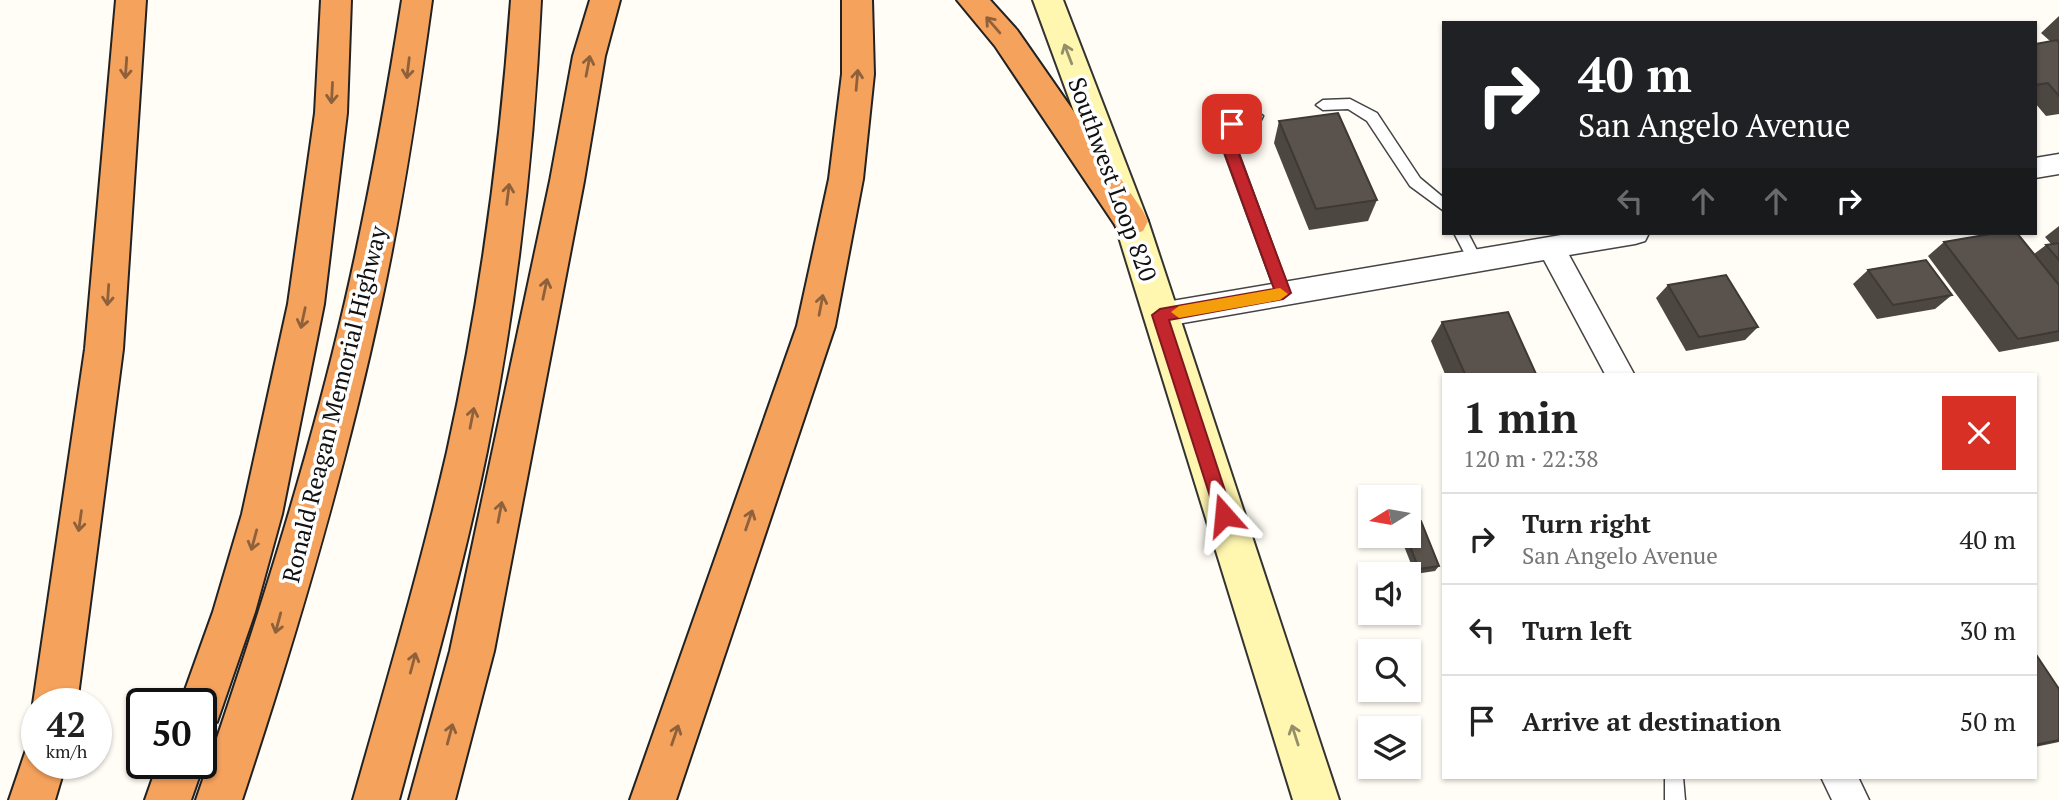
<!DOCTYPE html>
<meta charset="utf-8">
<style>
body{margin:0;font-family:"PT Serif",serif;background:#f6f6f6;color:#222;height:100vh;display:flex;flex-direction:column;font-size:26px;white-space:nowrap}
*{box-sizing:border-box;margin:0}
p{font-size:23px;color:#767676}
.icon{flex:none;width:38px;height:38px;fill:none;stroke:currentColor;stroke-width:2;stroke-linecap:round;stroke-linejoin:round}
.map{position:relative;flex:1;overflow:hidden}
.details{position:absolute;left:1442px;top:373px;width:595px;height:406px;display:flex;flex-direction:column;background:#fff;border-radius:0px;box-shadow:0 2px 5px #0004}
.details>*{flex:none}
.hud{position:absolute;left:1442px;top:21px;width:595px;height:214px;border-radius:0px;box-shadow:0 2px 5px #0004;background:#202124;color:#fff;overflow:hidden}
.needle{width:46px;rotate:259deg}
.fabs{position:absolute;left:1358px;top:485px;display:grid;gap:14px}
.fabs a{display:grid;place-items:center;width:63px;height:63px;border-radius:0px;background:#fff;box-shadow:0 2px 5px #0004;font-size:35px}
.speed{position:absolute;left:21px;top:688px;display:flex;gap:14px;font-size:35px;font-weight:700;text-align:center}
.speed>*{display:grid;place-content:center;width:91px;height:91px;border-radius:50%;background:#fff;box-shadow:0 2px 5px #0004;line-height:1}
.speed small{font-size:18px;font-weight:400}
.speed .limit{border:4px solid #111;border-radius:10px;background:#fff;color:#111}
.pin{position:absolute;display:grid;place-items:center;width:60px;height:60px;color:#fff;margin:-30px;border-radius:14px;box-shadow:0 4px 10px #0006}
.me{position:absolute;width:77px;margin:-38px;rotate:342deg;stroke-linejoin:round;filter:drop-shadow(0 0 5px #0008)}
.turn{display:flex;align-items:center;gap:24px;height:147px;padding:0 21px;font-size:32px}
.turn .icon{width:91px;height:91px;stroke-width:2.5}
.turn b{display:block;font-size:49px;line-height:60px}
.lanes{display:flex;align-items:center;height:66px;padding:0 21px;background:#0003;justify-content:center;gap:35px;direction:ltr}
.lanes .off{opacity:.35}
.round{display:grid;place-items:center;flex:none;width:74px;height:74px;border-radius:0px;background:#f6f6f6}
.summary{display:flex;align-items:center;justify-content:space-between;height:119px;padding:0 21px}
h1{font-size:42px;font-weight:600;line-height:52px}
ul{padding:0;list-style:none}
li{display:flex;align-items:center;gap:21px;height:91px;padding:0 21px;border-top:2px solid #e0e0e0}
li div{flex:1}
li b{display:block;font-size:26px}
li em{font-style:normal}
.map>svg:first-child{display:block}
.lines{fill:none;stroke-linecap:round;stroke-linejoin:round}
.lane-casing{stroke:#444;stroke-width:3}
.street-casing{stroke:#444;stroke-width:3}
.secondary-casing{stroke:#333;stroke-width:4}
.highway-casing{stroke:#222;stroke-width:4}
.lane{fill:#fff;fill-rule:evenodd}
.street{fill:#fff;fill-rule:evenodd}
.secondary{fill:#fff6b0;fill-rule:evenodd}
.highway{fill:#f5a25d;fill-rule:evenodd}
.wall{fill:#4d4742}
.building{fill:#5a524d;stroke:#3f3936;stroke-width:2}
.oneway{stroke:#8e613b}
.oneway2{stroke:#948f68}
.route{fill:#c4262e;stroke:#7f191e;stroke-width:2}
.slow{fill:#f59e0b}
.labels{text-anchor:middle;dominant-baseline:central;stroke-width:7;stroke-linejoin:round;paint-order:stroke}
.street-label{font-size:24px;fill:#111;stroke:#fff}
</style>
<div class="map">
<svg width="2059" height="800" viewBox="0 0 2059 800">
<rect width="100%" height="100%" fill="#fffdf5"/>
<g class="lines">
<g class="lane-casing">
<g id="lane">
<path d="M1350 99 1377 113 1420 178 1444 198V211L1410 186 1367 121 1348 109 1323 110 1316 105 1323 100Z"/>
<path d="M1256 111 1263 116 1261 120 1237 127 1233 138 1290 293 1283 299 1276 293 1219 138 1227 120Z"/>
<path d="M1454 233H1468L1482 260 1480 264H1470Z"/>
<path d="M1665 777H1683L1685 800H1665Z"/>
</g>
</g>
<g class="street-casing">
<g id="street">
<path d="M2059 154V174L2035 178V158Z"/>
<path d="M1573 233H1649L1645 241 1635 244 1569 255 1634 374H1605L1544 260 1160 327 1150 323 1146 315 1150 307 1160 303Z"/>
<path d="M1821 777H1858L1869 800H1832Z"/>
</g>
</g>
<g class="secondary-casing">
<path id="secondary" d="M1033 0H1063L1148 221 1339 800H1293L1114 221Z"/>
</g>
<g class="highway-casing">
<g id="highway">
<path d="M116 0H146L123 349 77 704H37V714L33 704 85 349Z"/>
<path d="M321 0H351L347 113 324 304 282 514 255 612 217 722 201 728V704H180L213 612 242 514 288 304 315 113Z"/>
<path d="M402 0H432C418 102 403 203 381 304 345 472 296 637 242 800H196C252 636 306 471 345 302 368 202 386 101 402 0Z"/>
<path d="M511 0H541C534 152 517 302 487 451 463 569 430 684 399 800H353C386 684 420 569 447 452 480 303 500 152 511 0Z"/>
<path d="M590 0H620L605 56 584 181 494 651 455 800H409L450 651 550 181 573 56Z"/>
<path d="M842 0H872L874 74 863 179 835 326 676 800H630L797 326 829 179 842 74Z"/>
<path d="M957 0H990L1017 30 1143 211 1148 221 1143 231 1131 235 1119 231 995 46Z"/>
<path d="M37 743V763H66L55 800H9L27 747Z"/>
<path d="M201 757 204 763 191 800H145L158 763H201Z"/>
</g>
</g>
<use href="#lane" class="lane"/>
<use href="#street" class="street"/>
<use href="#secondary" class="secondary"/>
<use href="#highway" class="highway"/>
</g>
<g class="wall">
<path d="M2059 16V114L2046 116 2035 103V44L2050 41 2041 33Z"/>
<path d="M1279 121 1377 200 1368 221 1309 230 1274 143Z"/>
<path d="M2059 226V341L1999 352 1928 256 1944 242 2034 254 2046 245 2051 244 2045 237Z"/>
<path d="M1868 270 1952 295 1935 309 1877 319 1853 284Z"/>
<path d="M1668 285 1758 327 1745 340 1686 351 1656 298Z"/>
<path d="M1442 322 1536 374H1445L1431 341Z"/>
<path d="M1400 536H1409L1439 566 1435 571 1415 574Z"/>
<path d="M2035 653 2059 689V742L2035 747Z"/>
</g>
<g class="building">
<path d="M2057 40 2059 43V96L2048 83 2035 85V44Z"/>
<path d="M1338 113 1377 200 1316 209 1279 121Z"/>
<path d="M1996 233H2017L2059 285V331L2018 339 1944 242Z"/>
<path d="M2059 243V260L2046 245Z"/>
<path d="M1926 260 1952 295 1893 305 1868 270Z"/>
<path d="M1726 275 1758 327 1699 337 1668 285Z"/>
<path d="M1508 312 1536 374H1465L1442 322Z"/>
<path d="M1421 521 1439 566 1419 569 1406 536H1409V523Z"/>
<path d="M2035 653 2059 689V740L2035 745Z"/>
</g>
<defs><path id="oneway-shaft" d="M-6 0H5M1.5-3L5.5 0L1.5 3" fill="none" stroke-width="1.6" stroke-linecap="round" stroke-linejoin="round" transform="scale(1.75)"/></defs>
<g class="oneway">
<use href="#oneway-shaft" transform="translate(993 25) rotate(-131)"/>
<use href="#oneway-shaft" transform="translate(588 66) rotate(-79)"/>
<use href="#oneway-shaft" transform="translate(126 68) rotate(94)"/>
<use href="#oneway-shaft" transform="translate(408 68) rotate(97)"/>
<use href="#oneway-shaft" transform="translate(857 80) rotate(-85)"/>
<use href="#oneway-shaft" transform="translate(332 93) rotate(93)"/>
<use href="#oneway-shaft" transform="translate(508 194) rotate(-83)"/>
<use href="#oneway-shaft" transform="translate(545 289) rotate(-78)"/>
<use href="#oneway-shaft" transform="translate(108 295) rotate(94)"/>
<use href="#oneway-shaft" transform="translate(821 305) rotate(-79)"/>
<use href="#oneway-shaft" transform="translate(303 318) rotate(102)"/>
<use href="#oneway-shaft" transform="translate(472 418) rotate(-79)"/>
<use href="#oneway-shaft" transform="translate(500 512) rotate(-79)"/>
<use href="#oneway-shaft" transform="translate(749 520) rotate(-71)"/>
<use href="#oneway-shaft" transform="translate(80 521) rotate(98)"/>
<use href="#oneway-shaft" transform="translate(254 540) rotate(105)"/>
<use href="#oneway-shaft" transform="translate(278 623) rotate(105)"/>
<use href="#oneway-shaft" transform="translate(413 663) rotate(-75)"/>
<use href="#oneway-shaft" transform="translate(450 734) rotate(-75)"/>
<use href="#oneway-shaft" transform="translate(675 735) rotate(-71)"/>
</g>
<g class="oneway2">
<use href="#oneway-shaft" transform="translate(1068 54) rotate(-111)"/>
<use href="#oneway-shaft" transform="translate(1295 735) rotate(-108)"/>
</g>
<path class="route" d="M1232 119 1239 124 1233 138 1291 293 1283 299 1169 320 1233 515 1230 520 1224 523 1218 520 1216 515 1152 315 1160 309 1274 289 1219 138 1228 120Z"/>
<path class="slow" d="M1280 288 1288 294 1280 300 1179 318 1171 312 1179 306Z"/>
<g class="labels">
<g class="street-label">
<text transform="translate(1113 179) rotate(70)">Southwest Loop 820</text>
<text transform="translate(334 404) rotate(-76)">Ronald Reagan Memorial Highway</text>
</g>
</g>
</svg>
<div class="fabs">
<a><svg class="needle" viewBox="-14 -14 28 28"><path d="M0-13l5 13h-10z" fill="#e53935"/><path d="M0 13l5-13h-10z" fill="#767676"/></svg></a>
<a><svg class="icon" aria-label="sound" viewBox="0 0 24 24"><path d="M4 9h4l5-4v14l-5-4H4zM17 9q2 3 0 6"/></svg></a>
<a><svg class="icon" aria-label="search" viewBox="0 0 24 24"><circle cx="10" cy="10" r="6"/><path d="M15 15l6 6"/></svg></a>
<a><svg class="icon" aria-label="layers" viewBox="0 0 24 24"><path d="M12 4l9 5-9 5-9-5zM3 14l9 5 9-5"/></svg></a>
</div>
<div class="speed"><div>42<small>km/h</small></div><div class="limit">50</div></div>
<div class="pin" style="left:1232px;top:124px;background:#d93025"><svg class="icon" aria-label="arrive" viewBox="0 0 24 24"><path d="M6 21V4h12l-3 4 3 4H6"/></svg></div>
<svg class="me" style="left:1224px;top:515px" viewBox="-20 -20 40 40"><path d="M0-17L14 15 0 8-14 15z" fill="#c4262e" stroke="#fff" stroke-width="4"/></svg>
<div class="hud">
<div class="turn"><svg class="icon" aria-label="right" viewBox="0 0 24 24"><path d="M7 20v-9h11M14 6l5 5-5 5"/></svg><div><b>40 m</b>San Angelo Avenue</div></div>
<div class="lanes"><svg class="icon off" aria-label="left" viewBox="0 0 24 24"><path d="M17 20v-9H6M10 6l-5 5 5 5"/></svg><svg class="icon off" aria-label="ahead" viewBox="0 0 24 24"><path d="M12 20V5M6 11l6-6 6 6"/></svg><svg class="icon off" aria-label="ahead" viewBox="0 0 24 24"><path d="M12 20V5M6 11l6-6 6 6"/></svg><svg class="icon" aria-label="right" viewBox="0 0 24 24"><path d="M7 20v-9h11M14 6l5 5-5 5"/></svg></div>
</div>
<section class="details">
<div class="summary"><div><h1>1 min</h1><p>120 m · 22:38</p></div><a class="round" style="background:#d93025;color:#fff"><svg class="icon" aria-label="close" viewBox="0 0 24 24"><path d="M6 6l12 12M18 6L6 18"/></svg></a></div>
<ul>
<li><svg class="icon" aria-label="right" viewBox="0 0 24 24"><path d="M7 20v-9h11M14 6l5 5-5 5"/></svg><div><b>Turn right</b><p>San Angelo Avenue</p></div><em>40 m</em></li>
<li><svg class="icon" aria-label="left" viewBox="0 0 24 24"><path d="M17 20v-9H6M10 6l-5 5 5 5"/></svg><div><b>Turn left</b></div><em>30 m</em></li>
<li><svg class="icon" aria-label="arrive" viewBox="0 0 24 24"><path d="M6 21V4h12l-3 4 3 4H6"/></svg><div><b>Arrive at destination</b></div><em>50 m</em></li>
</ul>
</section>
</div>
